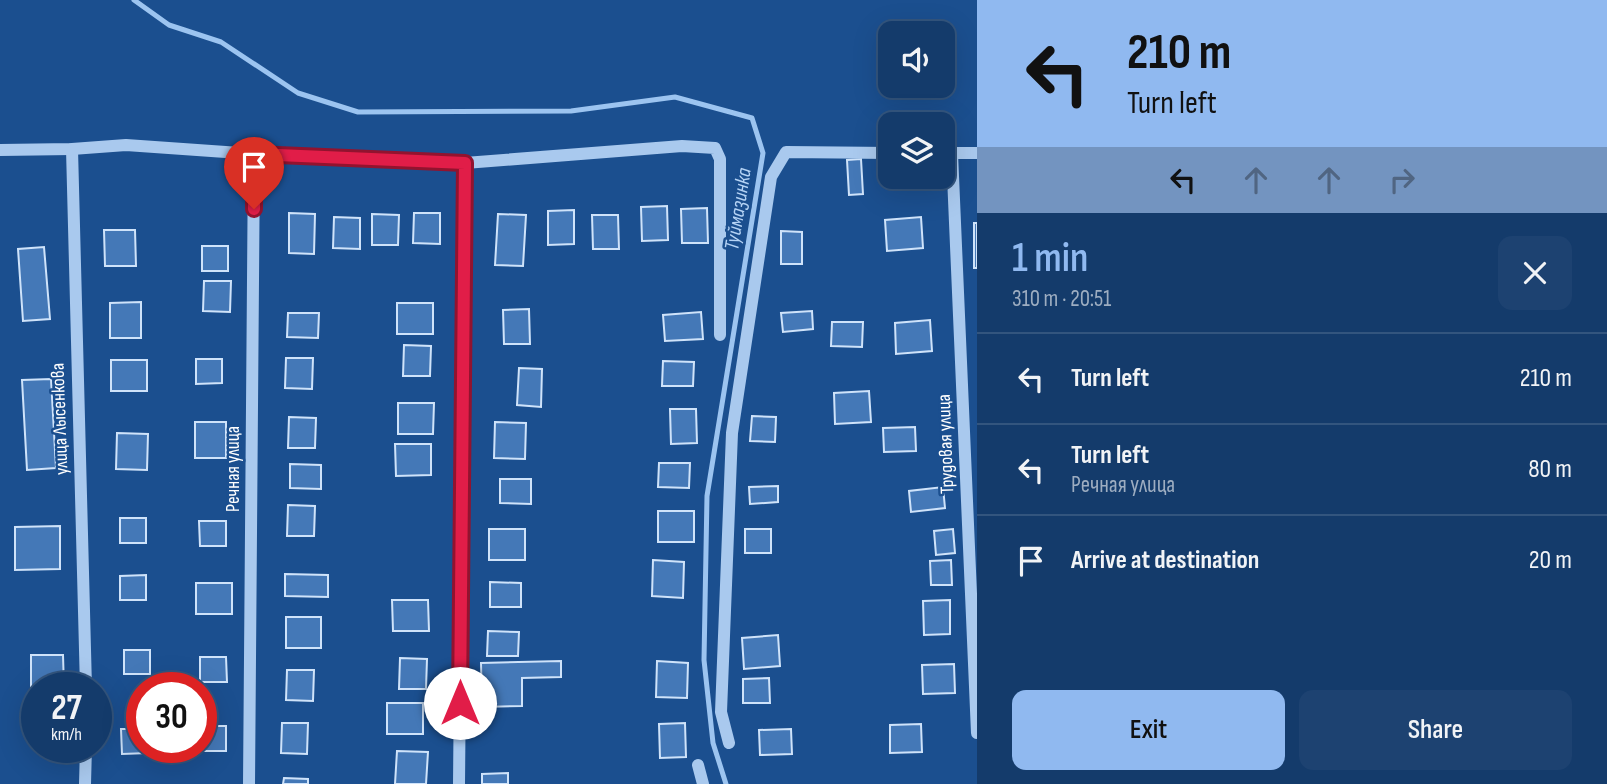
<!DOCTYPE html>
<meta charset="utf-8">
<style>
body{margin:0;font-family:"Sofia Sans Condensed",sans-serif;background:#1d4271;color:#f1f3f6;height:100vh;display:flex;flex-direction:column;font-size:26px;white-space:nowrap}
*{box-sizing:border-box;margin:0}
p{font-size:23px;color:#9dadc1}
.icon{flex:none;width:38px;height:38px;fill:none;stroke:currentColor;stroke-width:2;stroke-linecap:round;stroke-linejoin:round}
.map{position:relative;flex:1;overflow:hidden}
.sheet{display:flex;flex-direction:column;background:#143b6b;width:630px}
.sheet>*{flex:none}
.hud{background:#90b9f0;color:#111;overflow:hidden}
.tools{position:absolute;left:878px;top:21px;display:grid;gap:14px}
.tools a{display:grid;place-items:center;width:77px;height:77px;border-radius:14px;background:#143b6b;box-shadow:0 7px 28px #0002,0 0 0 2px #33557e;font-size:35px}
.speed{position:absolute;left:21px;top:672px;display:flex;gap:14px;font-size:35px;font-weight:700;text-align:center}
.speed>*{display:grid;place-content:center;width:91px;height:91px;border-radius:50%;background:#143b6b;box-shadow:0 7px 28px #0002,0 0 0 2px #33557e;line-height:1}
.speed small{font-size:18px;font-weight:400}
.speed .limit{border:10px solid #d22;background:#fff;color:#111}
.pin{position:absolute;display:grid;place-items:center;width:60px;height:60px;color:#fff;margin:-72px -30px;border-radius:50% 50% 50% 0;rotate:-45deg;box-shadow:0 0 7px #0007}
.pin .icon{rotate:45deg}
.me{position:absolute;width:77px;margin:-38px;rotate:0deg;stroke-linejoin:round;filter:drop-shadow(0 0 5px #0008)}
.turn{display:flex;align-items:center;gap:24px;height:147px;padding:0 35px;font-size:32px}
.turn .icon{width:91px;height:91px;stroke-width:2.5}
.turn b{display:block;font-size:49px;line-height:60px}
.lanes{display:flex;align-items:center;height:66px;padding:0 35px;background:#0003;justify-content:center;gap:35px;direction:ltr}
.lanes .off{opacity:.35}
.round{display:grid;place-items:center;flex:none;width:74px;height:74px;border-radius:14px;background:#1d4271}
.overview{display:flex;align-items:center;justify-content:space-between;height:119px;padding:0 35px}
h1{font-size:42px;font-weight:600;line-height:52px;color:#90b9f0}
.primary-button{display:flex;gap:14px;margin-top:auto;padding:14px 35px}
.primary-button a{flex:1;height:80px;border-radius:14px;background:#90b9f0;color:#111;font-size:28px;font-weight:600;line-height:80px;text-align:center}
.primary-button a+a{background:#1d4271;color:#f1f3f6}
ul{padding:0;list-style:none}
li{display:flex;align-items:center;gap:21px;height:91px;padding:0 35px;border-top:2px solid #33557e}
li div{flex:1}
li b{display:block;font-size:26px}
li em{font-style:normal}
main{display:flex;flex:1;min-height:0}
.map>svg:first-child{display:block}
.lines{fill:none;stroke-linecap:round;stroke-linejoin:round}
.stream{stroke:#9cc4f0;stroke-width:5}
.building{fill:#4478b7;stroke:#cfe3fa;stroke-width:2}
.minor{stroke:#a9c9ee;stroke-width:12}
.route-casing{stroke:#92132f;stroke-width:18}
.route{stroke:#e11d48;stroke-width:12}
.labels{text-anchor:middle;dominant-baseline:central;stroke-width:5;stroke-linejoin:round;paint-order:stroke}
.street-label{font-size:19px;fill:#fff;stroke:#1b4f8f}
.water-label{font-size:21px;font-style:italic;fill:#b5d3f5;stroke:#1b4f8f}
</style>
<main>
<div class="map">
<svg width="977" height="784" viewBox="0 0 977 784">
<rect width="100%" height="100%" fill="#1b4f8f"/>
<g class="lines">
<path class="stream" d="M134 0 169 25 221 42 298 93 358 112 571 111 675 97 752 118 763 153 707 496 704 660 713 743 726 784"/>
</g>
<g class="building">
<path d="M861 159 863 194 849 195 847 160Z"/>
<path d="M667 206 668 240 642 241 641 207Z"/>
<path d="M707 208 708 243H682L681 209Z"/>
<path d="M574 210V244L548 245V211Z"/>
<path d="M289 213 315 214 314 254 289 253Z"/>
<path d="M414 213H440V244L413 243Z"/>
<path d="M372 214 399 215 398 245H372Z"/>
<path d="M498 214 526 215 523 266 495 265Z"/>
<path d="M592 215H618L619 249H593Z"/>
<path d="M334 217 360 218V249L333 248Z"/>
<path d="M921 217 923 248 887 251 885 220Z"/>
<rect x="974" y="223" width="3" height="45"/>
<path d="M104 230H135L136 266H105Z"/>
<path d="M781 231 802 232V264H781Z"/>
<rect x="202" y="246" width="26" height="25"/>
<path d="M44 247 50 319 23 321 18 249Z"/>
<path d="M204 281H231L230 312 203 311Z"/>
<path d="M141 302V338H110V303Z"/>
<rect x="397" y="303" width="36" height="31"/>
<path d="M529 309 530 344H504L503 310Z"/>
<path d="M812 311 813 329 783 332 781 313Z"/>
<path d="M701 312 703 339 665 341 663 315Z"/>
<path d="M288 313H319L318 338 287 337Z"/>
<path d="M930 320 932 351 896 354 895 323Z"/>
<path d="M832 322H863L862 347 831 346Z"/>
<path d="M404 345 431 346 430 376H403Z"/>
<path d="M286 358H313L312 389 285 388Z"/>
<path d="M196 359H222V383L196 384Z"/>
<rect x="111" y="360" width="36" height="31"/>
<path d="M663 361 694 362 693 386H662Z"/>
<path d="M519 368 542 369 541 407 517 405Z"/>
<path d="M51 379 56 468 27 470 22 380Z"/>
<path d="M869 391 871 422 835 424 834 393Z"/>
<path d="M398 403H434L433 434H398Z"/>
<path d="M670 409H696L697 443 671 444Z"/>
<path d="M752 416 776 417 775 442 750 441Z"/>
<path d="M289 417 316 418 315 448H288Z"/>
<rect x="195" y="422" width="31" height="36"/>
<path d="M495 422 526 423 525 459 494 458Z"/>
<path d="M915 427 916 451 884 452 883 428Z"/>
<path d="M117 433 148 434 147 470 116 469Z"/>
<path d="M395 444H431V475L396 476Z"/>
<path d="M659 463H690L689 488 658 487Z"/>
<path d="M290 464 321 465V489L290 488Z"/>
<path d="M500 479H531V504L500 503Z"/>
<path d="M778 486V502L750 504 749 487Z"/>
<path d="M943 487 945 508 911 512 909 491Z"/>
<path d="M288 505 315 506 314 536H287Z"/>
<rect x="658" y="511" width="36" height="31"/>
<rect x="120" y="518" width="26" height="25"/>
<path d="M199 521H226V546H200Z"/>
<path d="M60 526V569L15 570V527Z"/>
<rect x="489" y="529" width="36" height="31"/>
<rect x="745" y="529" width="26" height="24"/>
<path d="M953 529 955 553 936 555 934 531Z"/>
<path d="M653 560 684 562 683 598 652 596Z"/>
<path d="M951 560 952 585H931L930 561Z"/>
<path d="M285 574 328 575V597L285 596Z"/>
<path d="M146 575V600H120V576Z"/>
<path d="M490 582 521 583V607H490Z"/>
<rect x="196" y="583" width="36" height="31"/>
<path d="M392 600H428L429 631H393Z"/>
<path d="M950 600V634L924 635 923 601Z"/>
<rect x="286" y="617" width="35" height="31"/>
<path d="M488 631 519 632 518 656H487Z"/>
<path d="M778 635 780 666 744 669 742 638Z"/>
<rect x="124" y="650" width="26" height="24"/>
<path d="M31 655H63L64 688H37V716H31Z"/>
<path d="M200 657H226L227 682H200Z"/>
<path d="M400 658 427 659 426 689H399Z"/>
<path d="M561 661V677L522 678V706L482 707 481 663Z"/>
<path d="M657 661 688 663 687 698 656 697Z"/>
<path d="M954 664 955 693 923 694 922 665Z"/>
<path d="M287 670H314L313 701 286 700Z"/>
<path d="M769 678 770 703H743V679Z"/>
<rect x="387" y="703" width="36" height="31"/>
<path d="M282 723H308L307 754 281 753Z"/>
<path d="M685 723 686 757 660 758 659 724Z"/>
<path d="M921 724 922 752 890 753V725Z"/>
<path d="M201 726H226V751H200Z"/>
<path d="M121 729H142V747H148V753L122 754Z"/>
<path d="M791 729 792 754 760 755 759 730Z"/>
<path d="M397 751 428 752 426 784H395Z"/>
<path d="M508 773V784H482V774Z"/>
<path d="M284 778 308 779V784H283Z"/>
</g>
<g class="lines">
<g class="minor">
<path d="M72 149 86 688"/>
<path d="M0 150 72 149 126 145 254 154 465 163 682 146 715 148 720 159V335"/>
<path d="M943 153H977"/>
<path d="M952 153 977 733"/>
<path d="M729 743 721 712 732 433 771 177 786 152 891 153"/>
<path d="M698 765 703 784"/>
<path d="M85 784 86 747"/>
<path d="M249 784 254 154"/>
<path d="M459 784 465 163"/>
</g>
</g>
<g class="lines">
<g class="route-casing">
<path id="route" d="M254 209V154L465 163 460 703"/>
</g>
<use href="#route" class="route"/>
</g>
<g class="labels">
<g class="street-label">
<text transform="translate(60 419) rotate(-92)">улица Лысенкова</text>
<text transform="translate(946 444) rotate(-92)">Трудовая улица</text>
<text transform="translate(233 469) rotate(-90)">Речная улица</text>
</g>
<g class="water-label">
<text transform="translate(738 209) rotate(-81)">Туймазинка</text>
</g>
</g>
</svg>
<div class="tools">
<a><svg class="icon" aria-label="sound" viewBox="0 0 24 24"><path d="M4 9h4l5-4v14l-5-4H4zM17 9q2 3 0 6"/></svg></a>
<a><svg class="icon" aria-label="layers" viewBox="0 0 24 24"><path d="M12 4l9 5-9 5-9-5zM3 14l9 5 9-5"/></svg></a>
</div>
<div class="speed"><div>27<small>km/h</small></div><div class="limit">30</div></div>
<div class="pin" style="left:254px;top:209px;background:#d93025"><svg class="icon" aria-label="arrive" viewBox="0 0 24 24"><path d="M6 21V4h12l-3 4 3 4H6"/></svg></div>
<svg class="me" style="left:460px;top:703px" viewBox="-20 -20 40 40"><circle r="19" fill="#fff"/><path d="M0-13L10 11 0 6-10 11z" fill="#e11d48"/></svg>
</div>
<section class="sheet">
<div class="hud">
<div class="turn"><svg class="icon" aria-label="left" viewBox="0 0 24 24"><path d="M17 20v-9H6M10 6l-5 5 5 5"/></svg><div><b>210 m</b>Turn left</div></div>
<div class="lanes"><svg class="icon" aria-label="left" viewBox="0 0 24 24"><path d="M17 20v-9H6M10 6l-5 5 5 5"/></svg><svg class="icon off" aria-label="ahead" viewBox="0 0 24 24"><path d="M12 20V5M6 11l6-6 6 6"/></svg><svg class="icon off" aria-label="ahead" viewBox="0 0 24 24"><path d="M12 20V5M6 11l6-6 6 6"/></svg><svg class="icon off" aria-label="right" viewBox="0 0 24 24"><path d="M7 20v-9h11M14 6l5 5-5 5"/></svg></div>
</div>
<div class="overview"><div><h1>1 min</h1><p>310 m · 20:51</p></div><a class="round"><svg class="icon" aria-label="close" viewBox="0 0 24 24"><path d="M6 6l12 12M18 6L6 18"/></svg></a></div>
<ul>
<li><svg class="icon" aria-label="left" viewBox="0 0 24 24"><path d="M17 20v-9H6M10 6l-5 5 5 5"/></svg><div><b>Turn left</b></div><em>210 m</em></li>
<li><svg class="icon" aria-label="left" viewBox="0 0 24 24"><path d="M17 20v-9H6M10 6l-5 5 5 5"/></svg><div><b>Turn left</b><p>Речная улица</p></div><em>80 m</em></li>
<li><svg class="icon" aria-label="arrive" viewBox="0 0 24 24"><path d="M6 21V4h12l-3 4 3 4H6"/></svg><div><b>Arrive at destination</b></div><em>20 m</em></li>
</ul>
<div class="primary-button"><a>Exit</a><a>Share</a></div>
</section>
</main>
